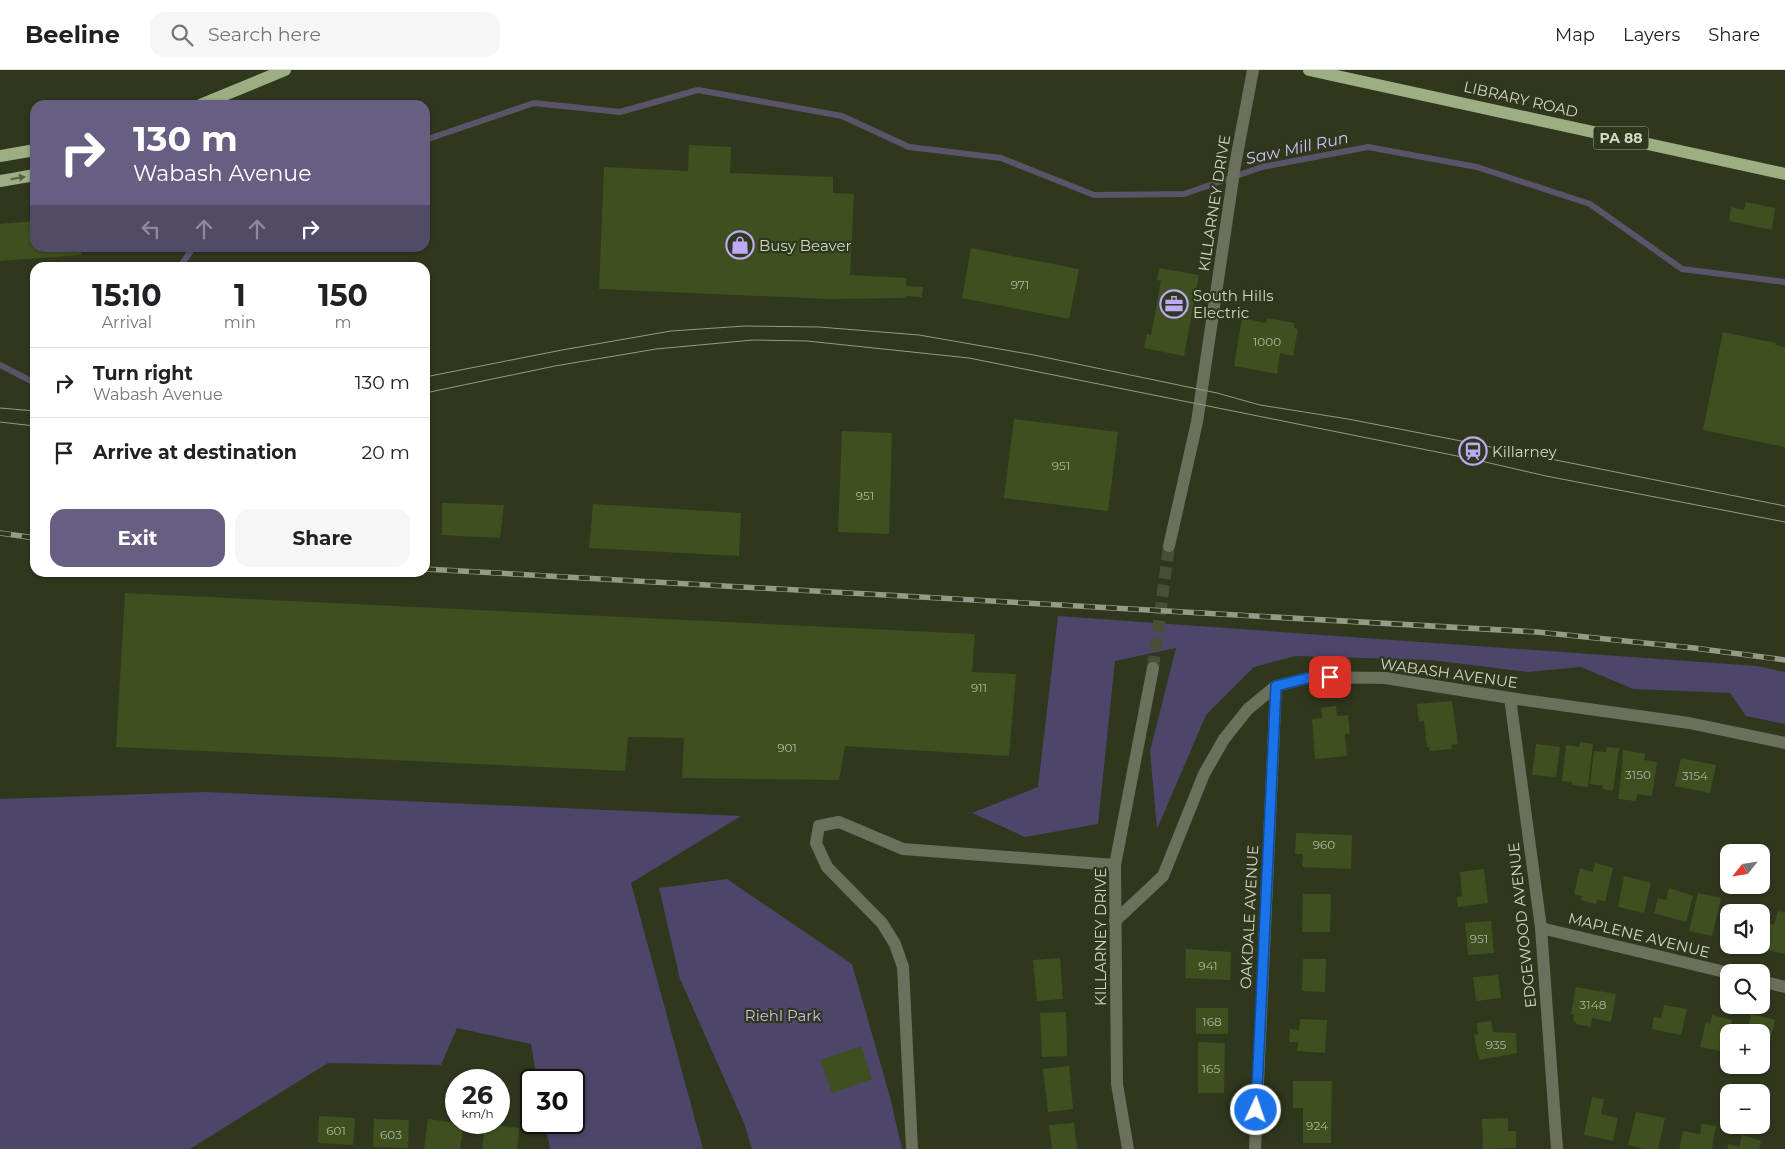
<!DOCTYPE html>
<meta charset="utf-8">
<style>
body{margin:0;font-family:Montserrat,sans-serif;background:#f6f6f6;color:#202124;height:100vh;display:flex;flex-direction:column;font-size:19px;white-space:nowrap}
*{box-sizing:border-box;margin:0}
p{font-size:16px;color:#757577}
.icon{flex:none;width:28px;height:28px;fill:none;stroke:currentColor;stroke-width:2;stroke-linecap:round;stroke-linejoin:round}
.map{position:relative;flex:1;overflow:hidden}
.drawer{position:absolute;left:30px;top:192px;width:400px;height:315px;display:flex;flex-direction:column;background:#fff;border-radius:15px;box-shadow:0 1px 4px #0004}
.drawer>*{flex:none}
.guide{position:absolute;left:30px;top:30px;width:400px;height:152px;border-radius:15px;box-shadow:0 1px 4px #0004;background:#675e82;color:#fff;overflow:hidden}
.needle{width:32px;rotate:240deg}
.fabs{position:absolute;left:1720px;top:774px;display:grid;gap:10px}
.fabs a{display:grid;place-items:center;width:50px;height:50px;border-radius:10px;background:#fff;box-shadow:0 1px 4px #0004;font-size:25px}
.speed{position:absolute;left:445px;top:999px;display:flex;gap:10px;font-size:25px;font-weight:700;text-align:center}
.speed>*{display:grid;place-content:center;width:65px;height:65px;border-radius:50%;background:#fff;box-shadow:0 1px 4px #0004;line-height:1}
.speed small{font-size:12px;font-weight:400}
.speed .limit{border:2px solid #111;border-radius:8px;background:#fff;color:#111}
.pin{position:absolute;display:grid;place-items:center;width:42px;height:42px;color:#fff;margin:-21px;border-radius:10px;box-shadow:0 2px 8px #0006}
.me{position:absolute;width:55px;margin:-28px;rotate:3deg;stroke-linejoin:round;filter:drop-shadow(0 0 4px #0008)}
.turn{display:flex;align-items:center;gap:18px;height:105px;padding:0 20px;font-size:22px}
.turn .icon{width:65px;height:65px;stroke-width:2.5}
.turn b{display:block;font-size:35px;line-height:42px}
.lanes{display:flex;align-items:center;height:48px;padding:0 20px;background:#0003;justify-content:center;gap:25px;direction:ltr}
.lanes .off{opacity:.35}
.eta{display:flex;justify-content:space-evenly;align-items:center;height:85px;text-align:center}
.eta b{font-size:30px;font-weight:700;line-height:35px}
.button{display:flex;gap:10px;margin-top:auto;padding:10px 20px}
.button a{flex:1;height:58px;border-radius:15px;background:#675e82;color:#fff;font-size:20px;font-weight:700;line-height:58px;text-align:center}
.button a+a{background:#f6f6f6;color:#202124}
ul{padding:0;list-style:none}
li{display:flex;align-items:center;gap:15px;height:70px;padding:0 20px;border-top:1px solid #e0e0e0}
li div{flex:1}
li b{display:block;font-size:19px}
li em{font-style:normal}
header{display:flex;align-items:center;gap:30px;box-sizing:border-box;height:70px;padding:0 25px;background:#fff;border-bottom:1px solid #e0e0e0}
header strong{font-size:24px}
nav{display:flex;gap:28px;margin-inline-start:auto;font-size:18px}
.search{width:350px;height:45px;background:#f6f6f6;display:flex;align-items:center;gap:12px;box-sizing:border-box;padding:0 18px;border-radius:15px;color:#757577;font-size:19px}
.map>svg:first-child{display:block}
.green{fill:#4e456a}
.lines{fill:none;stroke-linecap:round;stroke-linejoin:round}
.stream{stroke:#5a546b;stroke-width:6}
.building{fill:#404f20}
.minor-tunnel{stroke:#474f37;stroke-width:12;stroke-dasharray:12 6;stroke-linecap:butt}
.minor{stroke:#69715c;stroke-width:12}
.major{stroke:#9eae83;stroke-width:12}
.tram{stroke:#949b87;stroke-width:1}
.rail-casing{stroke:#949b87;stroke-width:5.5}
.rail{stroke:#2f371d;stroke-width:4;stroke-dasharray:11;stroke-linecap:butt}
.oneway{fill:#566141}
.route-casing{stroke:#114b97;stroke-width:12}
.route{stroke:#1a73e8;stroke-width:9}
.labels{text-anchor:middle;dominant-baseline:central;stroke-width:4.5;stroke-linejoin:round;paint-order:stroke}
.number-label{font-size:12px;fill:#aeb69e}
.shield{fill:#2f371d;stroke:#a1a895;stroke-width:1}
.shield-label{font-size:14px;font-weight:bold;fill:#d2d8c8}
.street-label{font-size:15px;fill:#d2d8c8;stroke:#2f371d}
.poi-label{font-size:15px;fill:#d2d8c8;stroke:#2f371d;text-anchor:start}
.park-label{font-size:15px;fill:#cabdf7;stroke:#2f371d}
.water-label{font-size:16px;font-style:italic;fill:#d1c3fe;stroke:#2f371d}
</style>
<header>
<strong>Beeline</strong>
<div class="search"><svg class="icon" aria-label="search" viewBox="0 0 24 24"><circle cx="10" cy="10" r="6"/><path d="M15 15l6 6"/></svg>Search here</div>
<nav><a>Map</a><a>Layers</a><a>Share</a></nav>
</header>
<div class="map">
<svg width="1785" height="1079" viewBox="0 0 1785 1079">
<rect width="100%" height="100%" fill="#2f371d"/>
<g class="green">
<path d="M1058 546 1757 596 1785 602V654L1746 646 1730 623 1633 619 1581 597 1528 602 1431 590 1295 586 1254 597 1206 645 1157 759 1150 681 1176 578 1115 591 1098 754 1025 767 972 743 1038 717Z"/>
<path d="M205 722 741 746 631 813 703 1079H550L545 1053 574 1052V1010H537L531 974 457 958 441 995 328 993 190 1079H0V729Z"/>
<path d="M727 809 852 894 890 1027 902 1079H752L744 1053 680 909 659 818Z"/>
</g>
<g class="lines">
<g class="stream">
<path d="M425 70 534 33 620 42 698 20 842 46 909 77 1001 88 1094 125 1184 124 1262 97 1368 77 1477 97 1590 134 1682 199 1785 212"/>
<path d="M179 198 193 178"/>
<path d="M0 295 35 313"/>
</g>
</g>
<g class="building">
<path d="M689 75 731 77 730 103 833 107V123L854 124 850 205 907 208 906 216 923 217 922 227 906 226V228L828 229 599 219 604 97 688 101Z"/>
<path d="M1746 132 1775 138 1772 160 1729 151 1731 137 1744 140Z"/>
<path d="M35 151V178H81V185L0 191V154Z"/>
<path d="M971 178 1079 199 1069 249 962 228Z"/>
<path d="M1159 198 1199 205 1184 286 1144 278 1147 264 1151 265 1161 211 1157 210Z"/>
<path d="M1242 248 1266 253 1267 248 1295 253 1294 258 1298 259 1293 286 1280 283 1277 304 1234 296Z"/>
<path d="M1723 262 1776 273 1775 275 1785 277V377L1703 360Z"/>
<path d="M1014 349 1118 362 1108 441 1004 428Z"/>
<path d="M842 361 892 363 889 464 838 462Z"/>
<path d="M442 433 504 435 500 468 442 465Z"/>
<path d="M593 434 741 443 739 486 589 478Z"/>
<path d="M125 523 975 564 972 602 1016 604 1009 686 845 676 839 710 682 708 684 668 628 667 625 701 116 677Z"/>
<path d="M1452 631 1458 674 1451 675 1452 679 1430 681 1429 677H1427L1424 651 1419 652 1417 634Z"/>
<path d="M1336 636 1337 646 1348 645 1350 664H1345L1347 686 1315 689 1312 649 1322 648 1321 638Z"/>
<path d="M1580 672 1593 674 1588 717 1572 715V712L1562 711 1566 675 1579 677Z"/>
<path d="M1536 674 1560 677 1556 707 1532 705Z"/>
<path d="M1607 677 1619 678 1613 721 1603 719V716L1590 714 1594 681 1606 682Z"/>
<path d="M1623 680 1646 684 1644 690 1657 692 1652 726 1637 724 1636 731 1618 729 1623 690H1622Z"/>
<path d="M1681 688 1716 695 1710 723 1675 716Z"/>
<path d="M1296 763 1352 765 1351 799 1302 797 1303 784H1295Z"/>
<path d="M1595 793 1613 798 1605 832 1598 829 1596 834 1581 830 1582 826 1574 824 1580 798 1593 802Z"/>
<path d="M1484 799 1488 833 1458 837 1457 827 1462 826 1460 802Z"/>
<path d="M1624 806 1651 813 1644 843 1618 837Z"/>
<path d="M1669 818 1693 826 1686 852 1654 843 1658 828 1666 830Z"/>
<path d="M1698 823 1721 828 1712 866 1689 861Z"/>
<path d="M1303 824H1331L1330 862H1302Z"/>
<path d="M1778 841 1785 843V884L1763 879 1769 853 1774 855Z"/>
<path d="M1491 851 1494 883 1468 885 1465 853Z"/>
<path d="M1186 879 1231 882 1230 910 1185 908Z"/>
<path d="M1060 888 1063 929 1037 931 1033 890Z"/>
<path d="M1303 889H1326L1325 922 1302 921Z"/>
<path d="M1498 905 1501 928 1476 931 1473 907Z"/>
<path d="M1576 917 1616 924 1611 952 1592 948 1591 957 1576 954V952L1573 951 1574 945 1571 944Z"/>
<path d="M1664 935 1687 939 1681 965 1652 959 1654 947 1661 948Z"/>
<rect x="1196" y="938" width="32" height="26"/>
<path d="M1066 942 1067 986 1042 987 1040 943Z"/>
<path d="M1751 944 1775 950 1763 1001 1739 996 1761 995V962H1747Z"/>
<path d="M1712 945 1732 950 1730 960 1735 961V962H1729V983L1700 977 1706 952 1710 954Z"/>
<path d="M1300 949 1327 950 1325 983 1297 981 1298 972H1289L1290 959 1299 960Z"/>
<path d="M1491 951 1493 962 1516 963 1517 983 1479 990 1474 965 1478 964 1477 953Z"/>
<path d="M1198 972 1225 973 1224 1023H1198Z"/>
<path d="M861 976 872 1009 832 1023 820 990Z"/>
<path d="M1069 996 1073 1039 1048 1042 1043 999Z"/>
<path d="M1293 1011H1332L1331 1073H1303V1038H1293Z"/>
<path d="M1592 1027 1604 1029 1601 1044 1618 1048 1613 1071 1584 1065Z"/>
<path d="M1636 1042 1665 1048 1658 1079H1646L1628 1075Z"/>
<path d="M319 1046 355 1048 353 1075 318 1073Z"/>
<path d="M1508 1048V1061H1516V1078L1483 1079 1482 1049Z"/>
<path d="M374 1049 409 1050 408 1078 373 1077Z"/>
<path d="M428 1049 464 1054 460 1079H424Z"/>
<path d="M1074 1053 1077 1079H1052L1049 1055Z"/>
<path d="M485 1054 519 1058 517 1079H482Z"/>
<path d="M1702 1054 1716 1056 1712 1079H1679L1683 1061 1700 1064Z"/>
<path d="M1742 1065 1761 1071 1759 1079H1727L1728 1074 1739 1077Z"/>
</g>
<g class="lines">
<path class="minor-tunnel" d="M1153 598 1169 476"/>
<g class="minor">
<path d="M1169 476 1197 352 1235 95 1253 0"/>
<path d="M1510 628 1541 858 1557 1079"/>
<path d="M1115 851 1163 806 1204 704 1224 669 1248 639 1276 616 1312 607 1385 608 1510 628 1689 653 1785 673"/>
<path d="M1541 858 1729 903"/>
<path d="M1761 911 1785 917"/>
<path d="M912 1079 903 897 895 874 882 853 827 797 816 773 819 756 839 752 903 779 1115 795"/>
<path d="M1128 1079 1117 1014 1115 795 1153 598"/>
<path d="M1255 1079 1276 616"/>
</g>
<g class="major">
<path d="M1309 0 1785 104"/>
<path d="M200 35 285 0"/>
<path d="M0 86 35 80"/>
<path d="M0 111 35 105"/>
</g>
<g class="tram">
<path d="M425 307 562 280 671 261 745 256 819 257 919 265 1034 285 1217 323 1260 335 1348 349 1451 369 1785 436"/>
<path d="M425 323 555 296 656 279 753 270 807 271 969 288 1472 389 1546 406 1785 452"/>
<path d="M0 338 35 341"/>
<path d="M0 352 35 356"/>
</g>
<g class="rail-casing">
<g id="rail">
<path d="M0 463 35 468"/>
<path d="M425 499 1537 562 1694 578 1785 590"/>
</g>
</g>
<use href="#rail" class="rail"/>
</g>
<defs><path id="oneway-solid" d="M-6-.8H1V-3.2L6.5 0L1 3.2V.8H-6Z" transform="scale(1.25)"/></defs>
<use class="oneway" href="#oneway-solid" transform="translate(18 108) rotate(-10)"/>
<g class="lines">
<g class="route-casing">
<path id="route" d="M1256 1040 1276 616 1312 607H1330"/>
</g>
<use href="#route" class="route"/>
</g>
<defs>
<g id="shop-ring" transform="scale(1.4375)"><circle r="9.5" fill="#2f371d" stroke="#bda9f5" stroke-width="1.5"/><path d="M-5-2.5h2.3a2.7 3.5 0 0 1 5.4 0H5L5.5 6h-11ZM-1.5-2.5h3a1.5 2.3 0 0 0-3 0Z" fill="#bda9f5"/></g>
<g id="office-ring" transform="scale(1.4375)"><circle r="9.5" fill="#2f371d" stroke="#bda9f5" stroke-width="1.5"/><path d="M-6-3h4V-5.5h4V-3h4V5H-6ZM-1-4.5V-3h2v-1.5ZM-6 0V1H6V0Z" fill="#bda9f5"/></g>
<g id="station-ring" transform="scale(1.4375)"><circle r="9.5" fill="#2f371d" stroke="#bda9f5" stroke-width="1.5"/><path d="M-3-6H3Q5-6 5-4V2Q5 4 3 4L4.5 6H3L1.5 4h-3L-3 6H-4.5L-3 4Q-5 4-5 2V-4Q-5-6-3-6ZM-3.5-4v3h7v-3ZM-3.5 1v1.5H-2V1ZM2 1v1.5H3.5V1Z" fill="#bda9f5"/></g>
</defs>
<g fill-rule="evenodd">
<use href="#shop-ring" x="740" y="175"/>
<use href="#office-ring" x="1174" y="234"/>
<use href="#station-ring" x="1473" y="381"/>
</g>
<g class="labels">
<g class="number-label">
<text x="1020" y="214">971</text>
<text x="1267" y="271">1000</text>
<text x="1061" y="395">951</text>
<text x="865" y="425">951</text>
<text x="979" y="617">911</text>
<text x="787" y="677">901</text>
<text x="1638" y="704">3150</text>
<text x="1695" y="705">3154</text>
<text x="1324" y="774">960</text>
<text x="1479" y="868">951</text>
<text x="1208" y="895">941</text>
<text x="1593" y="934">3148</text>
<text x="1212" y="951">168</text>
<text x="1496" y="974">935</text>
<text x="1211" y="998">165</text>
<text x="1317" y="1055">924</text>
<text x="336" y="1060">601</text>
<text x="391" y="1064">603</text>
</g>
<rect class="shield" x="1593.5" y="56.5" width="55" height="23" rx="4"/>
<g class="shield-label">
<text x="1621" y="68">PA 88</text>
</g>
<g class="street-label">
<text transform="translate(1521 29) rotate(13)">LIBRARY ROAD</text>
<text transform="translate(1214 133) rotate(-81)">KILLARNEY DRIVE</text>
<text transform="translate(1449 603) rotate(8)">WABASH AVENUE</text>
<text transform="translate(1249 847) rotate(-87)">OAKDALE AVENUE</text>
<text transform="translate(1522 855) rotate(-96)">EDGEWOOD AVENUE</text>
<text transform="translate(1639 865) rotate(14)">MAPLENE AVENUE</text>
<text transform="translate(1100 867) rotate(-90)">KILLARNEY DRIVE</text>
</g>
<g class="poi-label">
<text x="759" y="175">Busy Beaver</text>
<text x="1193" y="225">South Hills<tspan x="1193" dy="17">Electric</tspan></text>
<text x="1492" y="381">Killarney</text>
</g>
<g class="park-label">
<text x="783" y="945">Riehl Park</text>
</g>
<g class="water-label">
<text transform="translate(1297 78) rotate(-12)">Saw Mill Run</text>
</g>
</g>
</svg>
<div class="fabs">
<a><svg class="needle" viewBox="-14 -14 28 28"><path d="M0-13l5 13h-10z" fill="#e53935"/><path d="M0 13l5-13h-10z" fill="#757577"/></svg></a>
<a><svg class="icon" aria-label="sound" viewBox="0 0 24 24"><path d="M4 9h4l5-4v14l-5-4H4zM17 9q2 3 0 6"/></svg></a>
<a><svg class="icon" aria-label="search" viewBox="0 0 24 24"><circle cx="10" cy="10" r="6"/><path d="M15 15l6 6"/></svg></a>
<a>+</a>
<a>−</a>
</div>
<div class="speed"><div>26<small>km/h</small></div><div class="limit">30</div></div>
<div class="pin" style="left:1330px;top:607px;background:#d93025"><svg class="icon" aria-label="arrive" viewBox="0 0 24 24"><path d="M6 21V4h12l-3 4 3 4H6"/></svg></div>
<svg class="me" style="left:1256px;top:1040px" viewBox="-20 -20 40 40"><circle r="17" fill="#1a73e8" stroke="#fff" stroke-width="3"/><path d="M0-11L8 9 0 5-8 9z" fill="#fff"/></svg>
<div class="guide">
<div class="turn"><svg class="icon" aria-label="right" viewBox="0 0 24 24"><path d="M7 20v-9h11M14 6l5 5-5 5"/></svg><div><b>130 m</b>Wabash Avenue</div></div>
<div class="lanes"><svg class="icon off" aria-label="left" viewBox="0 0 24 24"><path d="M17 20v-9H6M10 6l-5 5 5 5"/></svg><svg class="icon off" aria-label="ahead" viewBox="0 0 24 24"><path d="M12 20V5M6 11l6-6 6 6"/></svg><svg class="icon off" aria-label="ahead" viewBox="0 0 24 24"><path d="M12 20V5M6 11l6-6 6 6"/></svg><svg class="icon" aria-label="right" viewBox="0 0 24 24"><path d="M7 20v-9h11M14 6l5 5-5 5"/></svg></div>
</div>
<section class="drawer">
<div class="eta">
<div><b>15:10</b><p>Arrival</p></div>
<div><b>1</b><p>min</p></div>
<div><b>150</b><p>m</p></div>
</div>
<ul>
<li><svg class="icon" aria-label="right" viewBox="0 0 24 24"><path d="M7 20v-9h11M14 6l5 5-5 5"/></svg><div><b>Turn right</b><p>Wabash Avenue</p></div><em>130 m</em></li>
<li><svg class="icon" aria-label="arrive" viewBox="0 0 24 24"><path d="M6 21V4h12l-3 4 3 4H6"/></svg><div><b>Arrive at destination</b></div><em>20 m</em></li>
</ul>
<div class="button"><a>Exit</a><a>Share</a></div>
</section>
</div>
